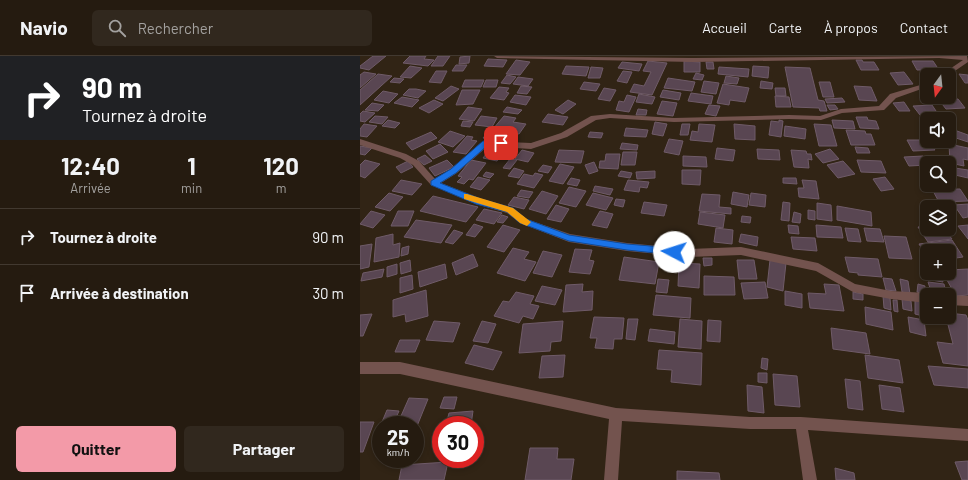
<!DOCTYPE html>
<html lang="fr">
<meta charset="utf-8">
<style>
body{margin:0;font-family:Barlow,sans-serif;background:#31281e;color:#f1f3f6;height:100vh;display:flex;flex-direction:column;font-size:15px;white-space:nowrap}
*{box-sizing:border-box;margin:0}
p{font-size:13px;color:#a3a19f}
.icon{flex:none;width:22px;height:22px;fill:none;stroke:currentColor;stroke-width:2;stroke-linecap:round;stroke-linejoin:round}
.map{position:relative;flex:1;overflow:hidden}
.details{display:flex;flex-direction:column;background:#251b10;width:360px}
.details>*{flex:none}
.banner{background:#202124;color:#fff;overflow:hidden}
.needle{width:26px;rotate:195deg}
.controls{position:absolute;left:560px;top:12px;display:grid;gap:8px}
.controls a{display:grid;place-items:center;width:36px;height:36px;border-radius:6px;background:#251b10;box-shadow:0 2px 6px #0003,0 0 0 1px #423930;font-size:20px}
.speed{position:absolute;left:12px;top:360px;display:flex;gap:8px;font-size:20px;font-weight:700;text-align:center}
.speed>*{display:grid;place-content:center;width:52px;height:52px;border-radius:50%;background:#251b10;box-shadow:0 2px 6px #0003,0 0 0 1px #423930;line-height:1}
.speed small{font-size:10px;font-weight:400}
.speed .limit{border:6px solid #d22;background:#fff;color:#111}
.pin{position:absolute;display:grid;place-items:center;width:34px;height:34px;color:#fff;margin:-17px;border-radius:8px;box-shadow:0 2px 6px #0006}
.me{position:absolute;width:44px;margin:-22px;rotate:275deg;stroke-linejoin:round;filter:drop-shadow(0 0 3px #0008)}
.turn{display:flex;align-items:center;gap:14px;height:84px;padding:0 16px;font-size:18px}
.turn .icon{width:52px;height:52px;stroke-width:2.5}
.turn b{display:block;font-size:28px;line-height:34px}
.eta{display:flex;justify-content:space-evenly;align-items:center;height:68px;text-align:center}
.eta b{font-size:24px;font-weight:700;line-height:28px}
.button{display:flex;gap:8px;margin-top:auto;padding:8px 16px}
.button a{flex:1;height:46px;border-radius:6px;background:#f39aa8;color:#111;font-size:16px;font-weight:700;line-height:46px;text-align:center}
.button a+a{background:#31281e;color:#f1f3f6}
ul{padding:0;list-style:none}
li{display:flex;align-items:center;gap:12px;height:56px;padding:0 16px;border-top:1px solid #423930}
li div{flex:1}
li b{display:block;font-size:15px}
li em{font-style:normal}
header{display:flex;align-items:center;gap:24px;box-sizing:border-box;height:56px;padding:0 20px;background:#251b10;border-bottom:1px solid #423930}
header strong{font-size:19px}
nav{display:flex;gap:22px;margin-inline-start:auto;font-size:14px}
.search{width:280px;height:36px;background:#31281e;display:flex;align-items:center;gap:10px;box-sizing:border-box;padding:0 14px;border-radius:6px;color:#a3a19f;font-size:15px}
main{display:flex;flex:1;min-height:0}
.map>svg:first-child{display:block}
.building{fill:#594652;stroke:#6f5b68}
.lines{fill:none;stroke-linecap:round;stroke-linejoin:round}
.minor{fill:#73534e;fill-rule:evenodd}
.route{fill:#1a73e8;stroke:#114b97}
.slow{fill:#f59e0b}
</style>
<header>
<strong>Navio</strong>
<div class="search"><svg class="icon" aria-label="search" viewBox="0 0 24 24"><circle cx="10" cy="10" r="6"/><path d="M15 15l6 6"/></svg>Rechercher</div>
<nav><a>Accueil</a><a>Carte</a><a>À propos</a><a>Contact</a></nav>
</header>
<main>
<section class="details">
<div class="banner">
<div class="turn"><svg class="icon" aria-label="right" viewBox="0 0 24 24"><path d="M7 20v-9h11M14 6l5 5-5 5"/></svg><div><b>90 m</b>Tournez à droite</div></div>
</div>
<div class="eta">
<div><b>12:40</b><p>Arrivée</p></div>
<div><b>1</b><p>min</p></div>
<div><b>120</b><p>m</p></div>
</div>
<ul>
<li><svg class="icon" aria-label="right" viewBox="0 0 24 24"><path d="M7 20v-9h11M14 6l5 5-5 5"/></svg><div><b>Tournez à droite</b></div><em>90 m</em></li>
<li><svg class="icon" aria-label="arrive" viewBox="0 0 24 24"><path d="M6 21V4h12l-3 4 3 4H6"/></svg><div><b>Arrivée à destination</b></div><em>30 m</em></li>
</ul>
<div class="button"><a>Quitter</a><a>Partager</a></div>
</section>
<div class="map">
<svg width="608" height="424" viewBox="0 0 608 424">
<rect width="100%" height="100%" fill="#312415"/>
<g class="building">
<path d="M13 0H26L9 14 0 12V10Z"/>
<path d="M50 0H66L64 3 74 4 68 10 43 7Z"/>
<path d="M78 0H90L83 10H71Z"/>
<path d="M110 0 109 7 99 8 100 1Z"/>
<path d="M128 3 147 4 143 11 124 10Z"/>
<path d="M156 4 170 6 160 19 146 18Z"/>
<path d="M496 4H502L503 6H514L519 14H501Z"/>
<path d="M288 5 307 7 292 39 270 36 274 28 284 30 291 16 283 15Z"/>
<path d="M324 5 340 6V16H324Z"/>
<path d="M552 5H573L579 14H557Z"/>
<path d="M262 6 282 8 279 15 258 12Z"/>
<path d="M346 6H353L354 13H347Z"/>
<path d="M96 9H107L103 15H92Z"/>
<path d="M50 10 62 12 51 22 40 21Z"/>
<path d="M206 10 229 11 226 20 202 18Z"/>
<path d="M393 10 409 11 408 22 392 20Z"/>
<path d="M231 11 243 12 240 22H228Z"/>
<path d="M359 11 389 13 388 21 358 18Z"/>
<path d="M425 11 450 12 458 44 464 45 467 55H460L459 52 433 51Z"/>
<path d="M76 15H87L81 27 69 26Z"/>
<path d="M263 15 272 16 267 27 257 25Z"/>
<path d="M4 16 16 18 0 32V19Z"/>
<path d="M544 16 553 28 538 29 530 17Z"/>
<path d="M336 17 344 19 342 24 333 23Z"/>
<path d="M18 18 32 20 0 49V34Z"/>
<path d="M599 18 608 19V27H605Z"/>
<path d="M147 19 156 21 150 28 141 27Z"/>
<path d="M366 20 379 22 377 28 364 27Z"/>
<path d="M158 21 173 23 168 30 153 28Z"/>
<path d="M34 22 44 23 40 27 30 26Z"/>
<path d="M308 22 335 26 332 35 304 32Z"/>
<path d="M105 24H124L121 31H102Z"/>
<path d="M126 24H138L136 31H123Z"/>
<path d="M344 25 359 27 356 38 341 36Z"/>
<path d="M401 25 413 27 412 33 400 32Z"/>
<path d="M224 26 240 28 236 35 220 33Z"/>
<path d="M459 26H470L474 41H463Z"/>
<path d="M363 28 389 32 385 46 370 44 369 49 357 47Z"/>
<path d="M91 30 99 33 83 45 75 42Z"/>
<path d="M161 30 172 31 167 38 157 37Z"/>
<path d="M494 30 511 31 517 45 499 44Z"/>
<path d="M139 31 149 32 146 36 149 37 144 44 130 42Z"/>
<path d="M244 32 256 34 250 45 238 43Z"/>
<path d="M415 32H425L426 40H416Z"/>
<path d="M49 33H56L66 35 58 42 43 39Z"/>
<path d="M102 34H120L113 48 96 49Z"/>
<path d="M303 34 321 37 319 44 300 41Z"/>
<path d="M23 35 38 38 29 47 14 44Z"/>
<path d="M331 37 353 40 351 48 328 45Z"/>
<path d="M279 38 295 41 292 48 276 46Z"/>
<path d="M155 39 171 41 166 49 150 46Z"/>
<path d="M267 39 276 41 269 56 256 54 259 45 264 46Z"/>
<path d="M415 40 429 41 431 51H416Z"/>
<path d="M42 41 59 44 52 51 34 47Z"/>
<path d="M482 42 485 46 467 47 465 43Z"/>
<path d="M598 43 605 52 586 53 579 44Z"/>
<path d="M74 44 83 48 69 57 59 52Z"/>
<path d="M208 44 216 48 203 58 195 54Z"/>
<path d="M302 45 317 47 313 60 297 58Z"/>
<path d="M544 46 550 55H539L533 47Z"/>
<path d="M12 47 24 49 18 55 5 54Z"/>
<path d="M349 49 360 50 356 60 345 58Z"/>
<path d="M467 49H475L478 53 470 54Z"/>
<path d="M572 49 578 58 560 59 553 50Z"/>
<path d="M108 51 122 53 114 65 99 63Z"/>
<path d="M147 51 162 54 158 58 143 56Z"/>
<path d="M278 53 287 54 286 59H276Z"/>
<path d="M3 55 15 57 5 66 0 65V58Z"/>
<path d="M188 58 208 61 203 69 182 66Z"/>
<path d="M15 60 28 61 22 68 9 66Z"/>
<path d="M121 60 137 62 132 71 115 69Z"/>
<path d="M144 60 156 62 153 66 166 68 159 78 133 73Z"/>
<path d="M496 61H507L508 64 516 65 519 73 500 72Z"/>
<path d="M28 64 40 67 35 72 22 70Z"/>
<path d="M419 64 423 65 421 81 409 79 411 65 419 66Z"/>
<path d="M472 64 493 65 495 73 474 72Z"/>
<path d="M103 65 113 66 110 71 101 70Z"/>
<path d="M295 66 307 68 303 80 292 78Z"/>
<path d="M4 68 17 70 7 81 0 80V73Z"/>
<path d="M322 68H330L328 79H320Z"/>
<path d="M339 68 355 69 352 86 330 84 332 75 338 76Z"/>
<path d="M374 68 395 70V84L375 83Z"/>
<path d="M454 68 471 69 477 90H459Z"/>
<path d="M425 70 446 73 445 83 424 80Z"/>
<path d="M266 72 288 74 286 81 264 80Z"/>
<path d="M486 74 505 75 506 78H511L515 89H491Z"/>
<path d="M90 75 105 80 93 91 78 86Z"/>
<path d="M597 75 608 79V86L593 81Z"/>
<path d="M71 76 77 82 52 94 46 87Z"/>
<path d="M128 76 142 78 136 85 123 82Z"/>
<path d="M230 76 243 77 241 82 228 81Z"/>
<path d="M107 80 113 81 111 84 117 85 106 98 93 96Z"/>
<path d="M309 83 323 85 319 99 304 96Z"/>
<path d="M547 84H567L575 94 553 95Z"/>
<path d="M262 87 278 89 277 94 260 93Z"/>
<path d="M80 88 88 96 73 103 66 95Z"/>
<path d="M589 88 608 92V104L603 103 604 110 590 107Z"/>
<path d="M133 89 147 92 137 105 123 102Z"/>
<path d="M0 90 12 92 5 99 0 98Z"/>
<path d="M495 91 508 92 510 97H497Z"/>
<path d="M357 92 375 94 373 105 355 103Z"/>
<path d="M397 93 419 94 420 104 398 103Z"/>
<path d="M470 93 479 103 463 107 455 98Z"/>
<path d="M162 94 174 97 168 106 155 103Z"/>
<path d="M199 94 224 95 221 107 195 106Z"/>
<path d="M431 94 446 95 447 98H451L452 104 448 103 449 112 434 111Z"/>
<path d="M263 96H277L275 109H261Z"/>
<path d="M246 98H260L258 113 239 112 240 105H245Z"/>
<path d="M65 99 72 105 64 109 57 103Z"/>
<path d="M323 100 346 101 347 111 323 110Z"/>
<path d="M563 100 567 109 549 110 544 101Z"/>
<path d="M150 103 157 104 150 113 143 112Z"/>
<path d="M5 104 20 108 5 122 0 120V109Z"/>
<path d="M87 104 94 111 75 120 69 112Z"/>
<path d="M111 104 126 107 113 124 109 123 104 128 97 126 102 121 98 120Z"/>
<path d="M497 104 521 105 526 117 501 116Z"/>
<path d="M48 105 53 111 41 117 36 111Z"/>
<path d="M483 105 495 118 478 122 467 109Z"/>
<path d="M234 106 238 115 229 118 225 109Z"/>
<path d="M200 108 214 111 203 128 189 125Z"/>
<path d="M183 109 192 111 188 117 178 115Z"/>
<path d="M154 112 164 115 159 122 148 120Z"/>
<path d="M595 112 608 114V122L595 119Z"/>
<path d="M322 114H341L340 129 322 128Z"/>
<path d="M261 115 272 117 270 122 258 120Z"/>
<path d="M295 115V122L277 123 276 116Z"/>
<path d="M126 116 134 118 130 122 123 120Z"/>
<path d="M175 117 183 119 174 132 157 128 164 118 173 120Z"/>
<path d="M118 121 130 124 121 134 110 131Z"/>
<path d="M525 121 534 133 521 135 513 123Z"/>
<path d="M211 122 220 124 217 130 207 128Z"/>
<path d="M423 122H436L437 128 423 127Z"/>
<path d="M41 124 62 128 52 139 32 135Z"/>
<path d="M268 124 289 126 287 132 280 131 279 136 264 134Z"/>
<path d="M442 124 456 125 459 143 439 141 438 132H444Z"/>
<path d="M235 130 253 133 250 139 233 135Z"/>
<path d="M209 131 226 135 216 151 199 147Z"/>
<path d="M572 133H600L608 145 579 146Z"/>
<path d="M161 134 173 136 169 142 157 140Z"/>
<path d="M182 135 198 140 186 158 169 153Z"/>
<path d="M373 136 389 139 387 151 371 148Z"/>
<path d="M29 137 43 141 30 155 15 151Z"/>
<path d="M233 137 253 142 246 154 226 149Z"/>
<path d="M391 137 406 139 405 151 389 149Z"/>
<path d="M342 138 360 139 359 151 371 152V158L339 155Z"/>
<path d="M73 140 118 151 106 166 60 155Z"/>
<path d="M154 141 169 144 164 153 148 149Z"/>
<path d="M256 143 265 144 263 151 254 149Z"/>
<path d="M284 146 307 149 304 160 281 157Z"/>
<path d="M423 146 430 147 429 165 421 164Z"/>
<path d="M457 147 471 149 472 165 457 163Z"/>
<path d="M608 148V161L603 162 594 149Z"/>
<path d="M196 149 209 153 201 166 187 163Z"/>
<path d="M477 150 511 156 512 170 477 164Z"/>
<path d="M124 153 142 157 134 168 116 164Z"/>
<path d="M448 154 455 155V164L448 163Z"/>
<path d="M11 155 25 159 13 172 0 168Z"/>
<path d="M38 155H54L48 170H31Z"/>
<path d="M240 155 253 158 247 172 232 169Z"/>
<path d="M340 156 365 159 363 172 338 168Z"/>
<path d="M434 156 441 158 440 167 432 166Z"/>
<path d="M142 159 148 161 143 167 137 166Z"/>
<path d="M382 160 391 161 390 167 381 166Z"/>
<path d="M56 164 92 169 81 187 44 181Z"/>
<path d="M114 168 123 171 115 181 106 179Z"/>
<path d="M143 169 160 174 144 196 127 191Z"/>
<path d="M428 169 438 170 439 178 429 177Z"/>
<path d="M456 169 481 171 483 182 457 181Z"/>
<path d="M608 169V183L598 170Z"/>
<path d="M567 170V173H584L592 183 568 186 558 171Z"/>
<path d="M356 172 373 174 372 188 354 186Z"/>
<path d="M485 172 498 173 501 186 488 185Z"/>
<path d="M504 172 520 173 524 186 507 185Z"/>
<path d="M94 174 103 177 93 188 85 186Z"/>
<path d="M33 178V189L40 187 39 201 14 206 16 182Z"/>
<path d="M381 178 398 181 397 190 379 186Z"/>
<path d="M524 180 546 181 552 203 529 202Z"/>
<path d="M431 181 455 182 457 195 433 193Z"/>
<path d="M592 184 603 201 589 203V195H567V201L559 188Z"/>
<path d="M12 188 9 211 0 213V190Z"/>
<path d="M49 190 48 198 41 200 42 192Z"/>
<path d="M153 192 169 196 164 203 176 206 165 225 137 217Z"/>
<path d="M215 193 232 194 229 204 234 205 230 218 209 216Z"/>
<path d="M183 195 202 199 192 221 173 217Z"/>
<path d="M113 198 118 210 96 219 92 207Z"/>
<path d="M264 201 299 206 295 228 259 224Z"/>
<path d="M485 201 518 203 522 221 498 219V217L489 216Z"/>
<path d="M343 202H352V209L344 210Z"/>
<path d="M50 204 51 215 41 218 40 207Z"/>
<path d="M377 204H394L397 223H379Z"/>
<path d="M410 204 426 207 423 235 407 231Z"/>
<path d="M319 207 340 208 339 232 318 230Z"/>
<path d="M37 208V218L27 221V211Z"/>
<path d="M85 208 87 222 60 231 58 216Z"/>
<path d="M24 213 22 221 1 225 3 217Z"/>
<path d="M608 213V239L596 240 583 217H589V214Z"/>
<path d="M564 215H567V217H580L583 226 566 223Z"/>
<path d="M52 219 53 233 40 237V222Z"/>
<path d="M344 220 374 221 375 239H344Z"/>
<path d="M523 222 532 223 536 235 526 234Z"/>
<path d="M298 223 309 224 307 237 296 236Z"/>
<path d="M540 223 548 225 550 238 542 236Z"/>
<path d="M405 226 408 242 384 243 381 227Z"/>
<path d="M568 226 584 228 586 237 571 235Z"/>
<path d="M223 228 222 236 233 235 232 254 203 256 206 229Z"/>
<path d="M464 228 479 229 484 255 450 252 448 237 466 238Z"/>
<path d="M558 228 565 230 564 238 557 236Z"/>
<path d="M182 230 202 234 195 249 175 245Z"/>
<path d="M66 234 68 260 46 266 45 258 33 261V244Z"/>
<path d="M425 235 442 238V252L425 249Z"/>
<path d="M156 236 174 240 170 248 179 250 173 263 163 260 159 267 134 260 143 245 149 246Z"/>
<path d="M493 236 503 238V244L493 243Z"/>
<path d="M296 239 331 242 330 262 293 259Z"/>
<path d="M523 240 530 242 531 254 524 252Z"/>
<path d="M542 243 551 245 552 255 543 253Z"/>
<path d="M533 244H537L538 256 534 255Z"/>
<path d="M555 244 567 247V261L555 258Z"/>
<path d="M505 251 531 256 533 274 506 268Z"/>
<path d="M589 257 606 259 608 264V310L583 307 577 286 593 288 586 261H589Z"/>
<path d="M12 258 3 280H0V259Z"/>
<path d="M234 261 264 262 262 283H254L253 293 235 292 237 282H230Z"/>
<path d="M548 261 564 264 566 280 550 276Z"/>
<path d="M268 263H278L275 284 266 283Z"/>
<path d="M320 263 342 265 341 293 318 291Z"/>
<path d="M348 264 361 265 360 286 347 285Z"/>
<path d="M74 265 100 267 93 286 66 284Z"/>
<path d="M122 265 136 268 128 287 113 285Z"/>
<path d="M203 265 201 285 191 286 190 295 159 297 163 268Z"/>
<path d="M471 272 506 277 510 298 473 293Z"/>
<path d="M290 273 315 276 314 288 288 285Z"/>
<path d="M40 284H60L55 296H35Z"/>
<path d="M114 289 142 296 133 314 105 307Z"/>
<path d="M299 294 342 297 341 329 311 326 312 314 297 313Z"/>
<path d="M205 299 203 321 179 322 182 300Z"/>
<path d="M505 299 539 304 543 327 508 322Z"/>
<path d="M402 302 408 303 407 314 401 312Z"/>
<path d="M568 310 608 313V332L574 329Z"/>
<path d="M398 317H407V327L398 326Z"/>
<path d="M413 318 437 320 440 351 415 349Z"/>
<path d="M485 323 500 325 503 354 488 352Z"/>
<path d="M387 329 402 331 404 357 388 355Z"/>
<path d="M519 329 540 332 544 356 522 353Z"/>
<path d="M84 341H97L94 353 80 352Z"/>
<path d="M49 342 68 343 55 375V369H37Z"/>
<path d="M27 354 39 355 34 366H22Z"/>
<path d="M113 355 111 369H86L89 357Z"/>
<path d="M0 366H14L3 396H0Z"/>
<path d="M170 392H198L197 403H214L211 424H165Z"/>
<path d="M608 405V424H602L595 406Z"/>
<path d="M88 406 84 424H39L42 409Z"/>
<path d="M475 412 494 417 495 424H476Z"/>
<path d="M317 415 359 417 360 424H317Z"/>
</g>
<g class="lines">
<g class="minor">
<path d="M134 0 333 2 607 0 608 6 589 19H581L603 4 579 2 333 6 137 2Z"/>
<path d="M567 27V31L536 42 524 54 482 57 461 64 429 63 314 66 250 62 236 64 207 81 171 93 128 90 97 117 81 127 121 143 153 152 166 163 210 178 267 187 329 193 381 191 458 207 495 228 531 235 567 237 571 239H567V247L531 243 493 236 456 215 381 199 329 201 267 195 209 186 160 167 147 157 116 148 71 129 53 109 40 102 0 89V83L46 98 59 105 75 123 91 113 123 85 171 87 201 77 231 60 250 58 314 62 429 59 460 60 481 53 519 50 530 38Z"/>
<path d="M589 239 608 240V250L589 249Z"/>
<path d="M0 306H40L256 352 390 361H441L608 373V385L448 374 457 424H443L436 373H390L262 365 258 424H244L249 363 40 318H0Z"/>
</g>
</g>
<path class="route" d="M123 85H141L145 87 141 89H128L96 117 80 127 121 143 153 152 166 163 209 179 267 188 314 192 318 196 317 198 314 199 267 194 209 185 160 167 147 156 116 148 71 129V125L91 113Z"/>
<path class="slow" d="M104 138H107L153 152 171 166 167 170 160 167 147 156 104 143Z"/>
</svg>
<div class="controls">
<a><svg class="needle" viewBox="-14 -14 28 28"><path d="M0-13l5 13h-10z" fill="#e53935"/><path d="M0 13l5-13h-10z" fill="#a3a19f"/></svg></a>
<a><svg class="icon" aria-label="sound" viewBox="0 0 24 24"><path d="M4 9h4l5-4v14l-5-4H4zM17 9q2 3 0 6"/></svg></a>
<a><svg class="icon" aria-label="search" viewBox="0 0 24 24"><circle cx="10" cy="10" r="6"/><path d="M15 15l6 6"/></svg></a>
<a><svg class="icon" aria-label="layers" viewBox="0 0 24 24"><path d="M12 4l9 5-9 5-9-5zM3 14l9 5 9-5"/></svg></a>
<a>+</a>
<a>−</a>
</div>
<div class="speed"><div>25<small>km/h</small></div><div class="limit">30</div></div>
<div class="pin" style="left:141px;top:87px;background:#d93025"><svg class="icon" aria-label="arrive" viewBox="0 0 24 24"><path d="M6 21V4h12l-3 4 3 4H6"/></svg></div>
<svg class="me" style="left:314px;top:196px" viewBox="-20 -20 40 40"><circle r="19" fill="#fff"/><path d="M0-13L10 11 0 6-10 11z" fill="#1a73e8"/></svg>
</div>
</main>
